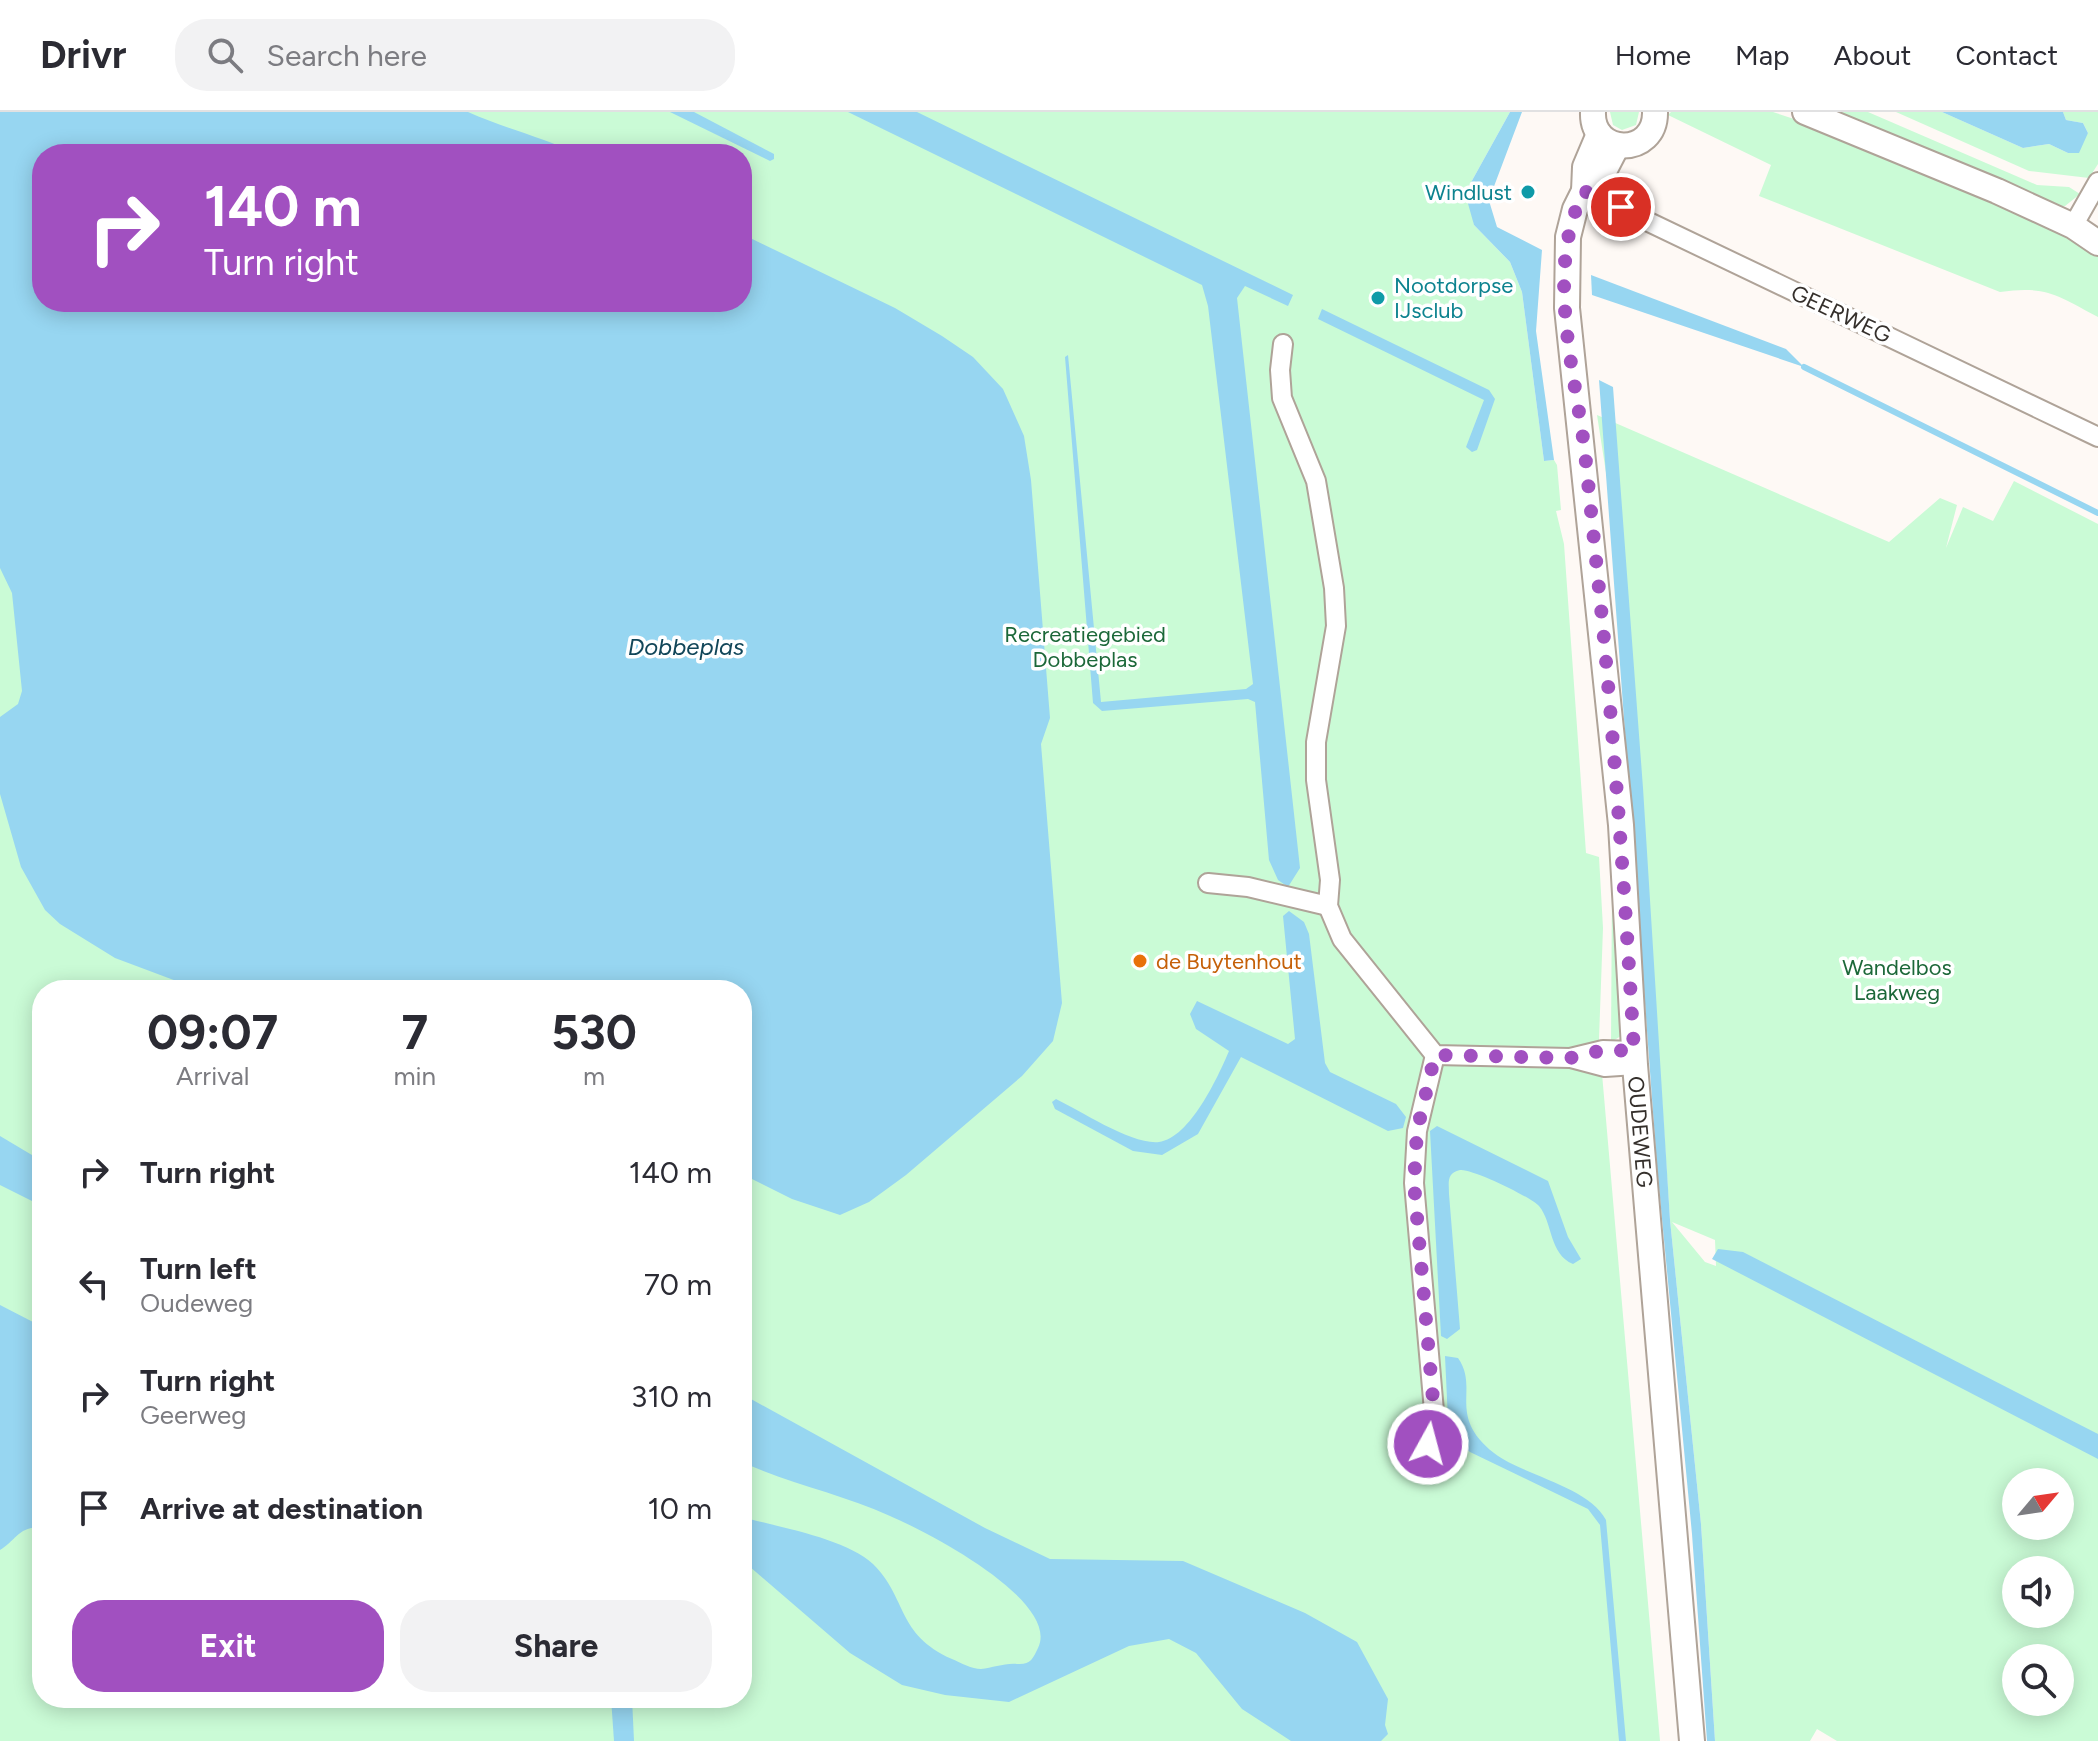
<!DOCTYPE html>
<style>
body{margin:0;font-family:Figtree,sans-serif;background:#f2f2f3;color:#2b2b33;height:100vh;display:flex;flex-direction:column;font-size:30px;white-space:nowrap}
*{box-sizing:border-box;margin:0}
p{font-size:26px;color:#7c7c81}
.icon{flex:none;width:44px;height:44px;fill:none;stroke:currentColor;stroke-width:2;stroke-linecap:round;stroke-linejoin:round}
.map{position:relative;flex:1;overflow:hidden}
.details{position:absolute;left:32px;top:868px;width:720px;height:728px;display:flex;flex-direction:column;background:#fff;border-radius:32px;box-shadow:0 4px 20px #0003}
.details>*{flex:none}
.top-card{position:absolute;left:32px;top:32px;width:720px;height:168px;border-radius:32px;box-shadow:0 4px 20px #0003;background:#a150c0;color:#fff;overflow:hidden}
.needle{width:52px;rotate:61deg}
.buttons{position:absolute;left:2002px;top:1356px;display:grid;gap:16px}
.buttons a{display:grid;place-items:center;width:72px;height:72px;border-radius:50%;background:#fff;box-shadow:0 4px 20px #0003;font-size:40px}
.pin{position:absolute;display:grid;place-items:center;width:68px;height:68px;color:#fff;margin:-34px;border:4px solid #fff;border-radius:50%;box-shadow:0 2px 8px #0007}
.me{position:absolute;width:88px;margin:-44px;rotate:7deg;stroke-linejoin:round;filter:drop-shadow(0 0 6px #0008)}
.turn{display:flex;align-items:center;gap:28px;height:168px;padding:0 40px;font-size:36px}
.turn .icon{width:104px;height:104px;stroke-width:2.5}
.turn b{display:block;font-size:56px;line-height:68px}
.eta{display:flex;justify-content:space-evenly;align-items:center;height:136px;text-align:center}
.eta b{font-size:48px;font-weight:700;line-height:56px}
.action{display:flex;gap:16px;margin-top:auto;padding:16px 40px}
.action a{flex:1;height:92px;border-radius:32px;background:#a150c0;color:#fff;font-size:32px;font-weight:700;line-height:92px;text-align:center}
.action a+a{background:#f2f2f3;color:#2b2b33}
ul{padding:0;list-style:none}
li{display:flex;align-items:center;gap:24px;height:112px;padding:0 40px}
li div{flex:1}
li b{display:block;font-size:30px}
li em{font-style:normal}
header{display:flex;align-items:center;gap:48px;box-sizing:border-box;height:112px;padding:0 40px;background:#fff;border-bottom:2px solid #e1e1e2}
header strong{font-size:38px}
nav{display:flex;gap:44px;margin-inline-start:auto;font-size:28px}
.search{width:560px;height:72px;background:#f2f2f3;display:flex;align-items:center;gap:20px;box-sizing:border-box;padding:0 28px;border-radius:32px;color:#7c7c81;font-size:30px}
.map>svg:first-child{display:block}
.green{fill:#cafbd6;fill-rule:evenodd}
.water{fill:#97d6f1}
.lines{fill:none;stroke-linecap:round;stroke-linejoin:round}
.stream{stroke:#97d6f1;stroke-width:6}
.street-casing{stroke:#afa398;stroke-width:22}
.secondary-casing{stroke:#afa398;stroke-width:28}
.street{stroke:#fff;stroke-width:18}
.secondary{stroke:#fff;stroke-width:24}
.route{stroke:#a150c0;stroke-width:14;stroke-dasharray:0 25.2}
.culture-dot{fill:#0f9aa8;stroke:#fff;stroke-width:3}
.food-dot{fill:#e8710a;stroke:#fff;stroke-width:3}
.labels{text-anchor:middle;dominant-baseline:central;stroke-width:7;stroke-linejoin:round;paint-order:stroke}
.culture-label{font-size:22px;fill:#0d838f;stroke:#fff;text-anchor:end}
.street-label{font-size:22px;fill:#35302c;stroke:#fff}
.park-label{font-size:22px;fill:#1c6839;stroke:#fff}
.food-label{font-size:22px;fill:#c56008;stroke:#fff;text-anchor:start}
.water-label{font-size:24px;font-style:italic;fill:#114659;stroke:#fff}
</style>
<header>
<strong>Drivr</strong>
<div class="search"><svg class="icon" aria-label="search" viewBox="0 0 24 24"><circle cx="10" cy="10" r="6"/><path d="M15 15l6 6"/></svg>Search here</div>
<nav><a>Home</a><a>Map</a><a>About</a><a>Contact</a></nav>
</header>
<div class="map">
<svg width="2098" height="1629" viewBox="0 0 2098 1629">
<rect width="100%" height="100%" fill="#fef9f5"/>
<g class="green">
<path d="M0 0H1510L1469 74 1474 113 1510 150 1522 180 1544 349 1554 348 1557 353 1561 398 1556 399 1564 432 1586 741 1599 745 1603 816 1599 927 1660 1629H0ZM42 42H742V190H42ZM42 878H742V1586H42Z"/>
<path d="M1610 0H1639L1636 13 1622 18 1613 13Z"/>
<path d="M1671 0H1773L1858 28 2098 138V205C2059 184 2046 173 2000 180L1759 84 1771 53 1668 3Z"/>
<path d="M1832 0H1868L2037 73 2069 75 2080 82 2065 94H2053L1893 22Z"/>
<path d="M1896 0H1942L2023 36 2049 32 2068 41 2088 21 2083 11 2066 8 2063 0H2098V52L2089 66 2029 59Z"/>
<path d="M1597 303 1889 430 1940 386 1957 393 1946 436 1963 395 1993 409 2014 369 2098 412V1629H1837L1817 1617 1810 1629H1715L1701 1412 1670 1108 1630 514ZM1672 1110 1715 1128 1716 1154 1705 1150ZM2016 1370H2060V1414H2016ZM2016 1458H2060V1502H2016ZM2016 1546H2060V1590H2016Z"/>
<path d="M1612 773 1617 777 1625 912 1621 924 1611 930Z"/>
</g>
<g class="water">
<path d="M0 0H468C504 16 542 25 578 42H42V190H742V122L895 196 942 224 973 245 1003 277 1024 324 1031 368 1050 606 1041 632 1062 891 1053 929 1022 964 906 1063 869 1090 840 1103 792 1087 742 1062V878H305L280 871 187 873 115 846 60 812 45 798 21 755 0 682V605L18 592 22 579 12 481 0 456Z"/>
<path d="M670 0H694L774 42V47L770 49Z"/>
<path d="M848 0H917L1293 183 1288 194 1245 174 1237 186 1300 756 1288 775 1278 768 1269 748 1255 590 1248 587 1102 599 1093 591 1065 245 1068 243 1101 590 1246 577 1253 572 1208 194 1202 173Z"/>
<path d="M1510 0H1522L1493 77 1490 92 1497 115 1542 138 1536 219 1554 348 1544 349 1522 180 1510 150 1474 113 1467 88 1469 74Z"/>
<path d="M1942 0H2063L2066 8 2083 11 2088 21 2079 41H2068L2049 32 2023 36Z"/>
<path d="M1591 163 1786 237 1804 255 1592 183Z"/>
<path d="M1322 197 1489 278 1495 287 1477 338 1472 340 1466 335 1484 288 1318 207Z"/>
<path d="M1599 268 1613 275 1643 676 1670 1108 1701 1412 1715 1629H1707L1692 1422 1657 1054Z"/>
<path d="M1289 799 1304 810 1309 822 1325 951 1330 960 1396 992 1406 1005 1403 1016 1388 1019 1241 945 1198 1022 1162 1043 1133 1039 1055 997 1052 990 1056 987C1081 999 1132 1033 1159 1030 1190 1026 1218 965 1229 939L1196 917 1190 902 1197 889 1288 932 1295 927 1283 804Z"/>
<path d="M1437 1014 1548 1069 1568 1125 1581 1147 1573 1152C1549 1142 1553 1111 1539 1094 1531 1085 1471 1056 1460 1058 1446 1061 1449 1071 1449 1082L1460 1217 1447 1227 1441 1224 1430 1019Z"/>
<path d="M0 1024 42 1049V1094L0 1073Z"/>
<path d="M1718 1137 1743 1140 2098 1322V1347L1712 1147Z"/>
<path d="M0 1193 33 1210 42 1220V1416C21 1412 15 1429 0 1438Z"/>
<path d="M1445 1244 1458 1246C1480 1277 1446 1303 1494 1341 1524 1364 1588 1374 1606 1408L1626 1629H1619L1600 1413 1588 1397 1470 1340 1454 1328 1448 1308Z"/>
<path d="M742 1282 985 1416 1050 1447 1183 1449 1305 1501 1357 1530 1388 1587 1385 1613 1388 1622 1381 1629H1291L1242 1597 1196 1541 1169 1527 1129 1534 1009 1590 945 1583 902 1573 850 1541 742 1448V1405C778 1415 845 1426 873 1452 908 1487 896 1522 952 1547 961 1551 972 1557 981 1557 993 1556 1004 1551 1017 1552 1030 1553 1033 1547 1038 1536 1061 1489 926 1419 890 1404 842 1382 790 1372 742 1350Z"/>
<path d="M611 1586H632L634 1629H614Z"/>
</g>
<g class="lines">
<path class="stream" d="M1804 255 2098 401"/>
<g class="street-casing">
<g id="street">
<path d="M1584 79 2098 325"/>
<path d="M2073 114 2098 70"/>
<path d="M1283 232 1280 258 1282 286 1316 369 1334 476 1336 514 1316 630V668L1330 768 1328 794 1342 827 1435 943 1570 946 1603 938 1634 939"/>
<path d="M1208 771 1248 775 1328 794"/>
<path d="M1571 946 1605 955 1635 953"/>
<path d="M1428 1332 1434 1299 1414 1071 1417 1019 1435 943"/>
</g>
</g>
<g class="secondary-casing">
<g id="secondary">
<path d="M1593 0C1591 44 1656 45 1655 0"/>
<path d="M1805 0 1997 79 2073 114 2098 131"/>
<path id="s1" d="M1617 34 1602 63 1584 79 1575 97 1568 125 1567 196 1621 713 1635 953 1692 1629"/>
<path d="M1584 79 1585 55 1599 22"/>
</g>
</g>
<use href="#street" class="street"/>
<use href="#secondary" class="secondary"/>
</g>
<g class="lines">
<path class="route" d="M1428 1332 1434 1299 1414 1071 1417 1019 1435 943 1570 946 1603 938 1634 939C1626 797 1616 657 1603 516 1597 457 1591 399 1585 341 1575 258 1544 157 1584 79L1621 95"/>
</g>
<g class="culture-dot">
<circle cx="1528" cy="80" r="8"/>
<circle cx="1378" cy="186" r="8"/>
</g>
<circle class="food-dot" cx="1140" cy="849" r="8"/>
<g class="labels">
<g class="culture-label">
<text x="1512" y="80">Windlust</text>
<text x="1394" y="173" text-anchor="start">Nootdorpse<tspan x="1394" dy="25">IJsclub</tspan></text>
</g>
<g class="street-label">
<text transform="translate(1841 202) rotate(25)">GEERWEG</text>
<text stroke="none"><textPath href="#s1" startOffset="1004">OUDEWEG</textPath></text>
</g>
<g class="park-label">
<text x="1085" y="522">Recreatiegebied<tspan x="1085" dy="25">Dobbeplas</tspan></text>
<text x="1897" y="855">Wandelbos<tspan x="1897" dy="25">Laakweg</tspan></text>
</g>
<g class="food-label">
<text x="1156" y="849">de Buytenhout</text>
</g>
<g class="water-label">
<text x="686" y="534">Dobbeplas</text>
</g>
</g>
</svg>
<div class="buttons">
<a><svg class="needle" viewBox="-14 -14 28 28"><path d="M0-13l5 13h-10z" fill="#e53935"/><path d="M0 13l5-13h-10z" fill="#7c7c81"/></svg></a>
<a><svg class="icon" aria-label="sound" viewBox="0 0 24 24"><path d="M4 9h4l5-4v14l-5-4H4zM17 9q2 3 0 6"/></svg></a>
<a><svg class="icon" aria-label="search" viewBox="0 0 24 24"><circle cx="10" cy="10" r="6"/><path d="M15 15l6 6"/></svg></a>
</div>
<div class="pin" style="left:1621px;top:95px;background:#d93025"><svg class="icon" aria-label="arrive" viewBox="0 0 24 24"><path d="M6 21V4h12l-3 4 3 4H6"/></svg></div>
<svg class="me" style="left:1428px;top:1332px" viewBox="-20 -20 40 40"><circle r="17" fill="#a150c0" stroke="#fff" stroke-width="3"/><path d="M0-11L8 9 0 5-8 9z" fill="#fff"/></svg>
<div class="top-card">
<div class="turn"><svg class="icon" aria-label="right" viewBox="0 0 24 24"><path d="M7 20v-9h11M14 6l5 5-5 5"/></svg><div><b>140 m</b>Turn right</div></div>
</div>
<section class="details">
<div class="eta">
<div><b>09:07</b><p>Arrival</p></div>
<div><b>7</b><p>min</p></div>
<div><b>530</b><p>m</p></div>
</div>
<ul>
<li><svg class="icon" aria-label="right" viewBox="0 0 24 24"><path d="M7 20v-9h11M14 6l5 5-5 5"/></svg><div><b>Turn right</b></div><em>140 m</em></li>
<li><svg class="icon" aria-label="left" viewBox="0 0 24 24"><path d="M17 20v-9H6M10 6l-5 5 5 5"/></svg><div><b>Turn left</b><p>Oudeweg</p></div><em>70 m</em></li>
<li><svg class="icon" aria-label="right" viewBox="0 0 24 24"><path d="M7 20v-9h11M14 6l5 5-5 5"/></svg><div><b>Turn right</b><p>Geerweg</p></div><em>310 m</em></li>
<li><svg class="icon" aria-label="arrive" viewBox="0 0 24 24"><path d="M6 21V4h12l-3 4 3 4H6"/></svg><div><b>Arrive at destination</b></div><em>10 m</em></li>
</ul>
<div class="action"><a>Exit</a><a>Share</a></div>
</section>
</div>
